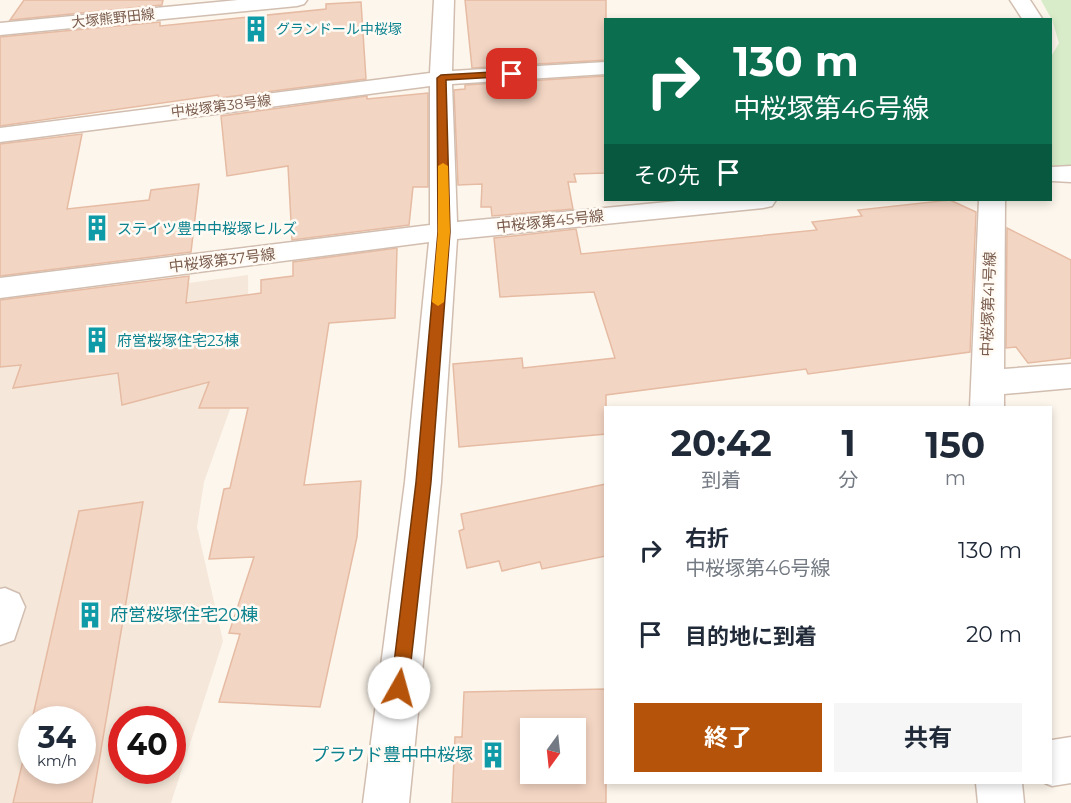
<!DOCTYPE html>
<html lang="ja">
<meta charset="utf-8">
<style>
body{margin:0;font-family:Montserrat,"Noto Sans JP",sans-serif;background:#f6f6f7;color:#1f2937;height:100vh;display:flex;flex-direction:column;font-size:22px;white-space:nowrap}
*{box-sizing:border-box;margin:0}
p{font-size:20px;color:#747a83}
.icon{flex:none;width:33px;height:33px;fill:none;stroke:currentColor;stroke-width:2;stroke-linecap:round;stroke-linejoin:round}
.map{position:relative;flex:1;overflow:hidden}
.details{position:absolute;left:604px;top:406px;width:448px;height:378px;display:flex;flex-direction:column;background:#fff;border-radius:0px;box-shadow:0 3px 9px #0003}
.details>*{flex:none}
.banner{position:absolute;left:604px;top:18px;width:448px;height:183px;border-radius:0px;box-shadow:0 3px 9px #0003;background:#0b6e4f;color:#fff;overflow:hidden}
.needle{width:39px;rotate:195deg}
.fabs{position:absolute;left:520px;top:718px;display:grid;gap:12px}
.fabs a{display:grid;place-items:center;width:66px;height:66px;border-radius:0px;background:#fff;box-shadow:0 3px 9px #0003;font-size:30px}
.speed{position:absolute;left:18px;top:706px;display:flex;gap:12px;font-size:30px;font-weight:700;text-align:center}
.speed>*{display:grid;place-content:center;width:78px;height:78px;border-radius:50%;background:#fff;box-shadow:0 3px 9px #0003;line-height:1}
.speed small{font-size:15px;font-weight:400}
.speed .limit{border:9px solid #d22;background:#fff;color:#111}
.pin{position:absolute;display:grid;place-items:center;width:51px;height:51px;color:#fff;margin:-26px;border-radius:12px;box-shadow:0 3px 9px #0006}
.me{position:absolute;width:66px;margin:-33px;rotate:7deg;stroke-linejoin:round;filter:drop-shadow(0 0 4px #0008)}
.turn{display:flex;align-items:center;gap:21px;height:126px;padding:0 30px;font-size:27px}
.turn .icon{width:78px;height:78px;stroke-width:2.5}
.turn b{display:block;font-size:42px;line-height:51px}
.then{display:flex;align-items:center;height:57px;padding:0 30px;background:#0003;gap:12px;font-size:22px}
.eta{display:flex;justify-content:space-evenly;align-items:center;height:102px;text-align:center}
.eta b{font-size:36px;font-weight:700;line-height:42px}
.cta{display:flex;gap:12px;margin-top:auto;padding:12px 30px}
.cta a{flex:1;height:69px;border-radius:0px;background:#b45309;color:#fff;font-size:24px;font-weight:700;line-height:69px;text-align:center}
.cta a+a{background:#f6f6f7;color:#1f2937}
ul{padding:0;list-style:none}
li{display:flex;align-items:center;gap:18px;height:84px;padding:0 30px}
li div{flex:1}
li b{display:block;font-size:22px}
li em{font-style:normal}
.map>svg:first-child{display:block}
.residential{fill:#f5e8da;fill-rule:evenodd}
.green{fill:#d8ecc9}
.building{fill:#f3d5c3;stroke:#e6bba3;stroke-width:1.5;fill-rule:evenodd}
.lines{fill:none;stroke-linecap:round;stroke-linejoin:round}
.minor-casing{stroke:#d1beb0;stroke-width:3}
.minor{fill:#fff;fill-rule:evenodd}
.route{fill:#b45309;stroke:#753606;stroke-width:1.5}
.slow{fill:#f59e0b}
.labels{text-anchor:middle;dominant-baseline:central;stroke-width:5;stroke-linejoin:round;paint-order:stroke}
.far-street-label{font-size:14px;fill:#7a5c4d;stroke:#fffaf3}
.far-culture-label{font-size:14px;fill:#0d838f;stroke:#fffaf3;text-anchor:start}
.street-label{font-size:15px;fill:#7a5c4d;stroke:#fffaf3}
.culture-label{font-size:15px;fill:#0d838f;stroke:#fffaf3;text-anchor:start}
.near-culture-label{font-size:18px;fill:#0d838f;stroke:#fffaf3;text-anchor:start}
</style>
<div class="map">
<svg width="1071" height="803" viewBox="0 0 1071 803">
<rect width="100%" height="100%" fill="#fdf6ec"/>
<path class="residential" d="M248 275 249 356 204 482 197 527 223 641 171 803H0V308ZM32 720H82V771H32ZM122 720H172V771H122Z"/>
<path class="green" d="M1041 0H1071V165L1052 166V55L1059 43 1052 20Z"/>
<g class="building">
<path d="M24 0H163L162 5 10 20Z"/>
<path d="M465 0H606V60L472 68Z"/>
<path d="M361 2 366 79 219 98 218 95 0 126V37L160 22V26L326 9V4Z"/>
<path d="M606 76V173L574 174 576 182H568L573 209 492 216 491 207H481L482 184 458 185 454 90 465 89V85Z"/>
<path d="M428 93V187H413L409 225 292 240 288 166 227 176 221 116 367 96V99Z"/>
<path d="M82 134 67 209 149 200 151 190 199 184 191 252 0 276V144Z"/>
<path d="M950 200 976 212 970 352 808 374 806 369 606 395V434L459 447 453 364 522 358 523 368 615 358 594 292 500 297 494 238 576 229 581 254 817 230 812 222 862 216 858 210Z"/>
<path d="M1007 228 1071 260V358L1028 363 1016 347 1006 348Z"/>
<path d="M397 248 395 318 329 323 304 485 361 481 357 537 320 707 219 702 240 634 229 633 254 557 209 559 224 489 230 488 248 408H199L209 382 122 405 118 373 13 388 21 365 0 367V300L189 276 186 303 261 293V280L293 276V262Z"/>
<path d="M606 484V556L542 569 540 562 502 571 499 561 467 568 459 531 464 529 461 514Z"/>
<path d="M143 502 92 803H13L32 722V771H82V720H32L79 511Z"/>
<path d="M606 689V803H452L455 737H462L464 692ZM531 729H576V774H531Z"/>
</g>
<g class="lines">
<g class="minor-casing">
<g id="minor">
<path d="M238 0H307L304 4 297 6 0 35V23Z"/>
<path d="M434 0H454L452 71 606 62V74L452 84 457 222 688 200H776L772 206 763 208 457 239 441 482 409 803H363L405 482 429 242 0 298V278L430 225V86L0 142V128L430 73Z"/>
<path d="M1010 0H1030L1043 20H1023Z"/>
<path d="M1071 166V182L1052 181V167Z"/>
<path d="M979 200H1005L1004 369 1071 364V388L1004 394V408H970Z"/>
<path d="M5 588 19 594 25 607 14 640 0 645V589Z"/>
<path d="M1071 737V783L1052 786 1045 783H1052V740Z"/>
<path d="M976 783H1022L1024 803H978Z"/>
</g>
</g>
<use href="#minor" class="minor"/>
</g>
<path class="route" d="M512 71 515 72V76L446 80 450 232 431 482 408 688 406 694 399 697 393 694 391 688 416 482 438 232 437 78 441 75Z"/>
<path class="slow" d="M443 163 448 166 450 232 444 302 438 306 432 302 438 232V166Z"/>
<defs>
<g id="building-bare" transform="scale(2.07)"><path d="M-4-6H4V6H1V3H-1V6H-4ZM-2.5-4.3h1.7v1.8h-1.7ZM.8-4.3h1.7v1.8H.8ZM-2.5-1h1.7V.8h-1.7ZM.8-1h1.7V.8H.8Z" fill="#0f9aa8" stroke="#fffaf3" stroke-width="2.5" paint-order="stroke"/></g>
</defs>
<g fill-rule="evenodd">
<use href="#building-bare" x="256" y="29"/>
<use href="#building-bare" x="97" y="228"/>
<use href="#building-bare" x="97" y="340"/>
<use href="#building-bare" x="90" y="615"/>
<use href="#building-bare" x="493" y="755"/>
</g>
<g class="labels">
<g class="far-street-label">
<text transform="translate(113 18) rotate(-6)">大塚熊野田線</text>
<text transform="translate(221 106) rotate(-7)">中桜塚第38号線</text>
</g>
<g class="far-culture-label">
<text x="276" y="29">グランドール中桜塚</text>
</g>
<g class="street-label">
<text transform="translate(550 221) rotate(-6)">中桜塚第45号線</text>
<text transform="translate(222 260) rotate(-7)">中桜塚第37号線</text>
<text transform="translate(988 304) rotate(-88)">中桜塚第41号線</text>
</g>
<g class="culture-label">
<text x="117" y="228">ステイツ豊中中桜塚ヒルズ</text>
<text x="117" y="340">府営桜塚住宅23棟</text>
</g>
<g class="near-culture-label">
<text x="110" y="615">府営桜塚住宅20棟</text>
<text x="473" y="755" text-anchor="end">プラウド豊中中桜塚</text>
</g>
</g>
</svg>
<div class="fabs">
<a><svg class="needle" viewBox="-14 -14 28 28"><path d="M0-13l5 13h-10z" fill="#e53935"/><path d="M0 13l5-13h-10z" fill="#747a83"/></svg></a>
</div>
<div class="speed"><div>34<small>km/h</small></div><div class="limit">40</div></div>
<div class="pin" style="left:512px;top:74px;background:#d93025"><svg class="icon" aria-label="arrive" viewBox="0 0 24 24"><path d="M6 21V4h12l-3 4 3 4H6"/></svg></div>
<svg class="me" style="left:399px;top:688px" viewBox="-20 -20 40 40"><circle r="19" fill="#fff"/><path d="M0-13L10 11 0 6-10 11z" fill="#b45309"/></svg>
<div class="banner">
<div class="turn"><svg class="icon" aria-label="right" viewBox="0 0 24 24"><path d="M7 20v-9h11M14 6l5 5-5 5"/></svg><div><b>130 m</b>中桜塚第46号線</div></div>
<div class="then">その先<svg class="icon" aria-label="arrive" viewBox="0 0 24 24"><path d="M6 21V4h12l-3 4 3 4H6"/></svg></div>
</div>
<section class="details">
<div class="eta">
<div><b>20:42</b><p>到着</p></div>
<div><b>1</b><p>分</p></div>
<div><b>150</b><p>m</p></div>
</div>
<ul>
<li><svg class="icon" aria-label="right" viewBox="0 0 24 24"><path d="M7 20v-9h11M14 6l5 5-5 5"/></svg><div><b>右折</b><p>中桜塚第46号線</p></div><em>130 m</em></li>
<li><svg class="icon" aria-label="arrive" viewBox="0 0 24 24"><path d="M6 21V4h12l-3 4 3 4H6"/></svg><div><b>目的地に到着</b></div><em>20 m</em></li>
</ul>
<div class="cta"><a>終了</a><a>共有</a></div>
</section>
</div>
